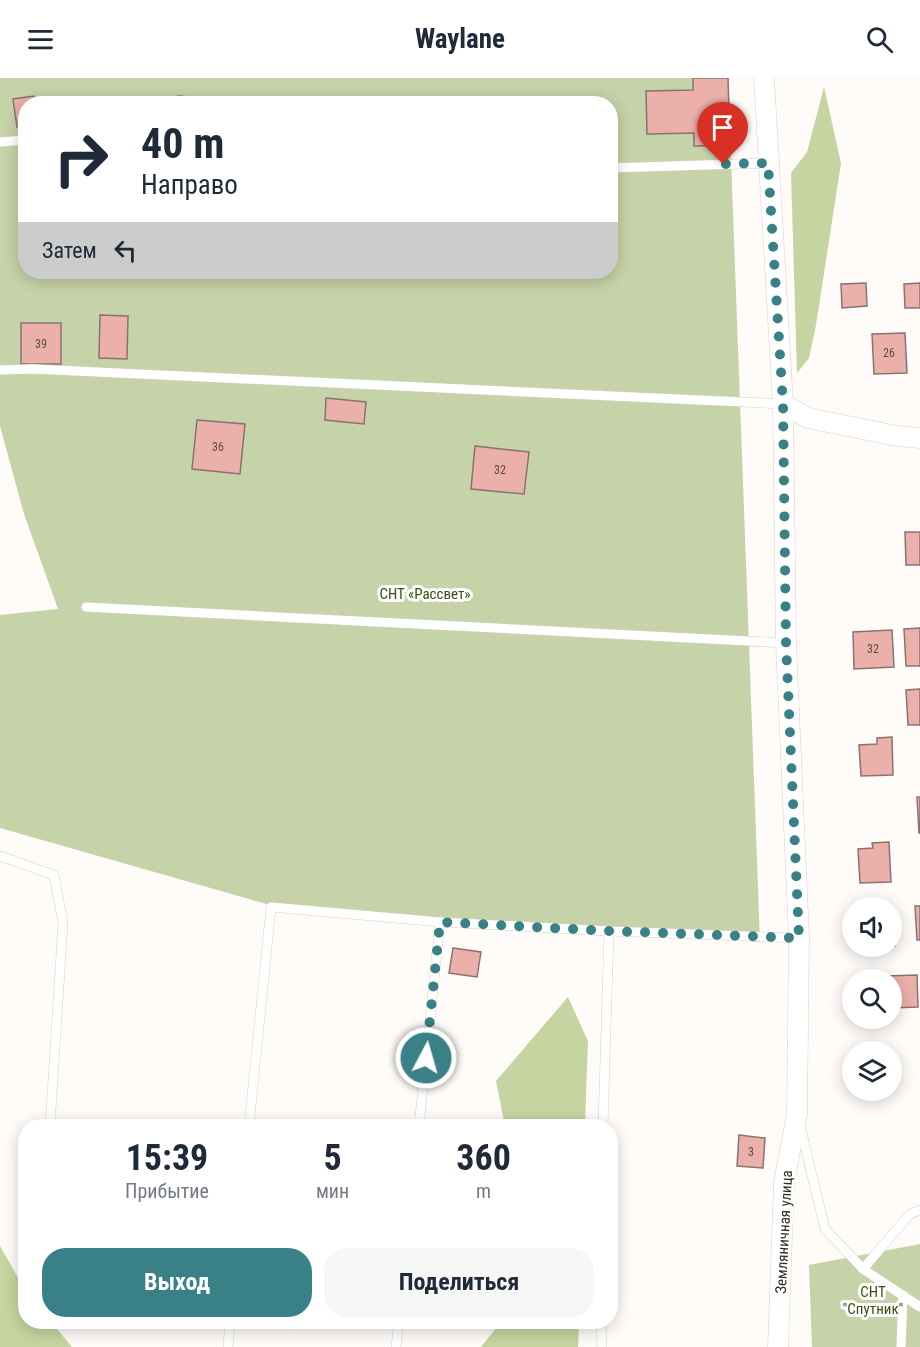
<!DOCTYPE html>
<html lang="ru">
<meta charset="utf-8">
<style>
body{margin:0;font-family:"Roboto Condensed",sans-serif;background:#f6f6f7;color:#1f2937;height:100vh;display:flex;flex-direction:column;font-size:22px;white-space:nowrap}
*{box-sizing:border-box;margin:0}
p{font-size:20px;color:#747a83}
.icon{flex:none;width:33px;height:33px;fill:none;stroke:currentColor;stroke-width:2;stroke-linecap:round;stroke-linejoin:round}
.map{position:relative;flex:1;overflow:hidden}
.sheet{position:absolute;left:18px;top:1041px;width:600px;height:210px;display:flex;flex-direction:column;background:#fff;border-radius:24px;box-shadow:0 3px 15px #0003}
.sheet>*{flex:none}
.top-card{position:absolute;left:18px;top:18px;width:600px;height:183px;border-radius:24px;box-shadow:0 3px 15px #0003;background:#fff;color:#1f2937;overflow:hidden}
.fabs{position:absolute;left:842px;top:819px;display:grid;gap:12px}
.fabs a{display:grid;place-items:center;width:60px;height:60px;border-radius:50%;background:#fff;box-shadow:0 3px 15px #0003;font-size:30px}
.pin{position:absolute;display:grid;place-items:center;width:51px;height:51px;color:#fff;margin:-62px -26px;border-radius:50% 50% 50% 0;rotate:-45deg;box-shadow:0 0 6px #0007}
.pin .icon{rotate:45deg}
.me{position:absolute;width:66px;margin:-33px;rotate:6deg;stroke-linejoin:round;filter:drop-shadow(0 0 4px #0008)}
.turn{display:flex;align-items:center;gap:21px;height:126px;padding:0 24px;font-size:27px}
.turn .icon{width:78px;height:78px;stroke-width:2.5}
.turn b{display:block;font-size:42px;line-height:51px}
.then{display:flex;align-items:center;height:57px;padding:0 24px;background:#0003;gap:12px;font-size:22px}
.eta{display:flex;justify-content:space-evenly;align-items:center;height:102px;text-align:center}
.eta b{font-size:36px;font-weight:700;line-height:42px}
.cta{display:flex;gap:12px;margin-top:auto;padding:12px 24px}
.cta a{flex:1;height:69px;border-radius:24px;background:#398186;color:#fff;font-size:24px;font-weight:700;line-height:69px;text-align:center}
.cta a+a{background:#f6f6f7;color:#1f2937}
header{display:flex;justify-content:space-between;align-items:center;height:78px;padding:0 24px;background:#fff;font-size:27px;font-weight:700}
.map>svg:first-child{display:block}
.green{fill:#c6d2a8;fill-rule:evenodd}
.forest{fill:#c5d4a0}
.building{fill:#ebb0a9;stroke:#887370;stroke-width:1.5}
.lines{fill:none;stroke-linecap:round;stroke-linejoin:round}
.service-casing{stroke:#decfbf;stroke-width:10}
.minor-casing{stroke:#decfbf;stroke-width:21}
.service{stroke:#fff;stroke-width:9}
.minor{stroke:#fff;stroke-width:20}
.route{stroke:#398186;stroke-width:10;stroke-dasharray:0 18}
.labels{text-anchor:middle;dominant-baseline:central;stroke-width:6;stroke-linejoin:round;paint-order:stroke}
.number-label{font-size:12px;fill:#604d46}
.park-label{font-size:15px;fill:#404c13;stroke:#fff}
.street-label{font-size:15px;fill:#312c25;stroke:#fff}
</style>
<header><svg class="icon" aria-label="menu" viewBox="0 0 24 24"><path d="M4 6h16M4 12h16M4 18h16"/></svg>Waylane<svg class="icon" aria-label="search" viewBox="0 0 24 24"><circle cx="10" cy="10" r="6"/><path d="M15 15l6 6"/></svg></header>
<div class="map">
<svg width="920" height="1269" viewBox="0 0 920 1269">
<rect width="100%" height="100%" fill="#fefbf8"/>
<g class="green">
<path d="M0 0H728L760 864 270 827 0 750V537L58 531 24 436 0 348ZM26 26H610V194H26Z"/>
<path d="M920 1166V1269H812L809 1187Z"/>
</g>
<g class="forest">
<path d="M824 9 841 85 816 247 809 280 797 295 791 95 807 74Z"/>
<path d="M568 919 588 963 585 1048H505L496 1003Z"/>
<path d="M0 1168 25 1212 26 1244H51L72 1269H0Z"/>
<path d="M501 1244H579L578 1269H481Z"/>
</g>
<g class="building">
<path d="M693 0H728L730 67 694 68V55L647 56 646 13 693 12Z"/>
<path d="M34 18 35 26H26V48L17 49 13 21Z"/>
<path d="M178 18 201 20V26H177Z"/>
<path d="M866 205 867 228 842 230 841 206Z"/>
<path d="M920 205V230H905L904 206Z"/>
<path d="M100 237 128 238 127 281 99 280Z"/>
<rect x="21" y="245" width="40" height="41"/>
<path d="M905 255 907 295 874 296 872 256Z"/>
<path d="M326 320 366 324 364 346 325 342Z"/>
<path d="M197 342 245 346 240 396 192 391Z"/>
<path d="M475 368 529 374 524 416 471 411Z"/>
<path d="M905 454H920V487H906Z"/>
<path d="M920 550V588H906L904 551Z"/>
<path d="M892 552 894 589 854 591 853 554Z"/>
<path d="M920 611V647H908L906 612Z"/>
<path d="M892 659 893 697 861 698 859 667 877 666V660Z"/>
<path d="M917 719H920V755H919Z"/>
<path d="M889 764 891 804 860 805 858 771 873 770 872 765Z"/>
<path d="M915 828H920V862H917Z"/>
<path d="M891 835H894L895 868H891Z"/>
<path d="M453 870 481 874 477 899 449 895Z"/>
<path d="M917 897 918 929 891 930V902H886V898Z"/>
<path d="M739 1057 765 1060 763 1090 737 1088Z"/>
</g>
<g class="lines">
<g class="service-casing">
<g id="service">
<path d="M0 64 26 62"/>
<path d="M610 90 768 85"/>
<path d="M0 292 33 291 783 326"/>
<path d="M86 529 786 565"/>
<path d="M0 778 54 797 63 845 50 1048"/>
<path d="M609 853 799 860"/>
<path d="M800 1047 825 1151 863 1191 920 1229"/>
<path d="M249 1048 271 829 440 844"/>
<path d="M419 1048 440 844 609 853 603 1048"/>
<path d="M863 1191 910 1136 920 1132"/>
<path d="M601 1244 602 1269"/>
<path d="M228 1269 230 1244"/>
<path d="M396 1269 399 1244"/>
<path d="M901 1269 903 1217"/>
</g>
</g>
<g class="minor-casing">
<g id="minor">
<path d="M764 0 783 326 786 565 799 860 797 1036 784 1105 778 1269"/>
<path d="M783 326 808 340 897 358 920 360"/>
</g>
</g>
<use href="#service" class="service"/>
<use href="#minor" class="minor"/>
</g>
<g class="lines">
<path class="route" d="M426 980 440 844 609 853 799 860 786 565 783 326 768 85 723 86"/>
</g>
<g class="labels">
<g class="number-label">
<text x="41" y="266">39</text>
<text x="889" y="275">26</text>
<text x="218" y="369">36</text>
<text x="500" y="392">32</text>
<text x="873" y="571">32</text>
<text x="751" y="1074">3</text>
</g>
<g class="park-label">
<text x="425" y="516">СНТ «Рассвет»</text>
<text x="873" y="1214">СНТ<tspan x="873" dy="17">"Спутник"</tspan></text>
</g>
<g class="street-label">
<text transform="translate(784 1154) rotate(-87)">Земляничная улица</text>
</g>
</g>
</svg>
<div class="fabs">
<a><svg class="icon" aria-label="sound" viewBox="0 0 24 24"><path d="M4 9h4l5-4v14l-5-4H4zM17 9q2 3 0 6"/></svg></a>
<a><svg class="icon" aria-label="search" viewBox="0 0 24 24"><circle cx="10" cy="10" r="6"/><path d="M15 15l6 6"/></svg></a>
<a><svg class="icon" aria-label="layers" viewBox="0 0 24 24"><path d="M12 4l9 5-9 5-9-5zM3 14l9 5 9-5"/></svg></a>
</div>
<div class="pin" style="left:723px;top:86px;background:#d93025"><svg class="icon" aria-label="arrive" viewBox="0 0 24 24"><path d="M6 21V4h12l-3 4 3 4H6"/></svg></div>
<svg class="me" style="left:426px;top:980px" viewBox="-20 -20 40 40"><circle r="17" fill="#398186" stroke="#fff" stroke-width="3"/><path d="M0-11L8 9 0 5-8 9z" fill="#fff"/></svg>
<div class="top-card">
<div class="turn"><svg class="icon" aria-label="right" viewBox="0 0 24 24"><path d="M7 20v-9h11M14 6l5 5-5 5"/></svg><div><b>40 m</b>Направо</div></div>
<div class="then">Затем<svg class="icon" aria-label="left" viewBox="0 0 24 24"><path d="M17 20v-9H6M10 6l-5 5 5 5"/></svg></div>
</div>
<section class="sheet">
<div class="eta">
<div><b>15:39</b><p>Прибытие</p></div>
<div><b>5</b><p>мин</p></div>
<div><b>360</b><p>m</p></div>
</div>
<div class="cta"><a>Выход</a><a>Поделиться</a></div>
</section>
</div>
